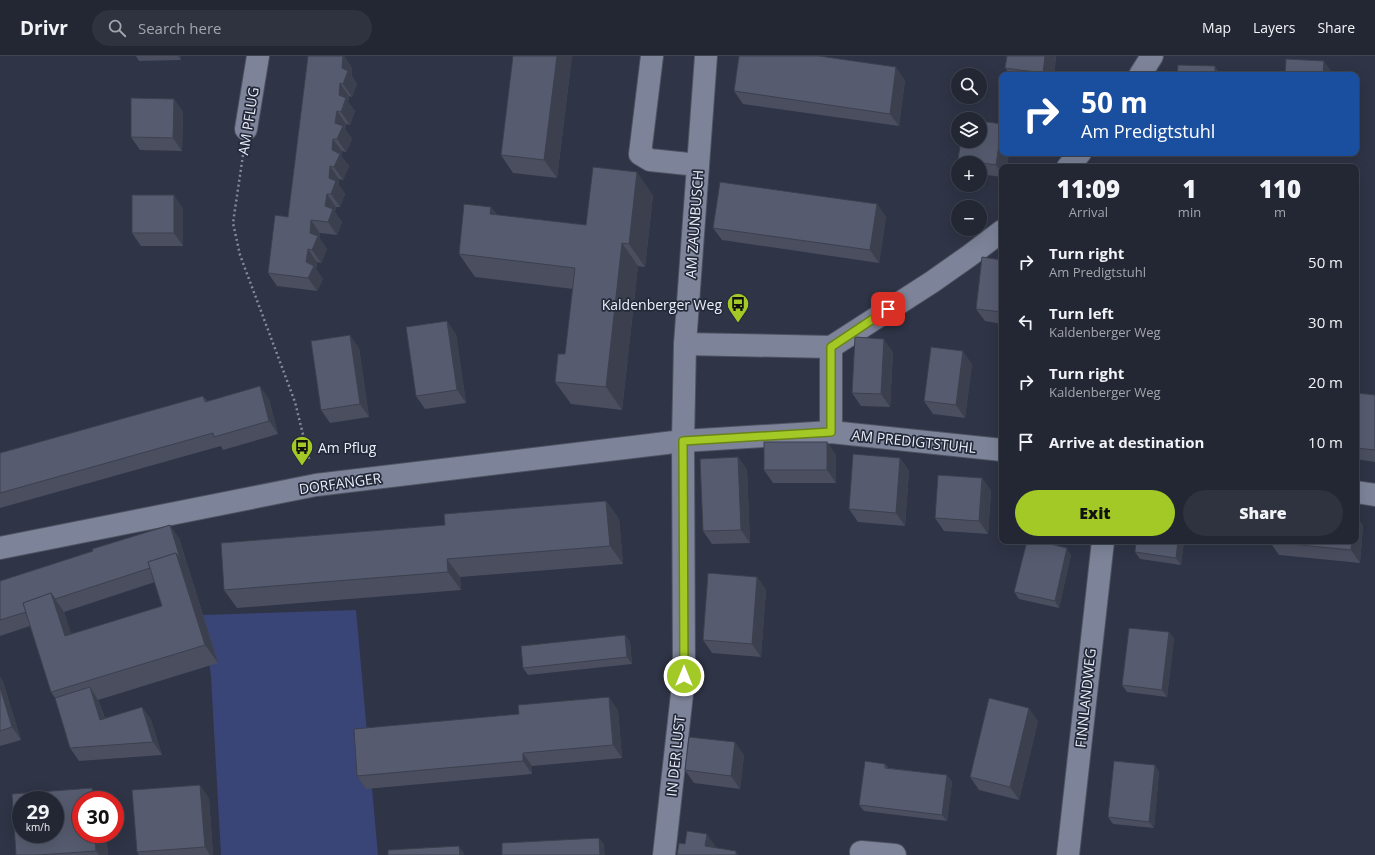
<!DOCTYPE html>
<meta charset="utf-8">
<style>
body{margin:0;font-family:"Open Sans",sans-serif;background:#2f3340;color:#f1f3f6;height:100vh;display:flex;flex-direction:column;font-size:15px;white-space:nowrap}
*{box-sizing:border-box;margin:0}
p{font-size:13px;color:#a3a5ac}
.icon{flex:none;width:22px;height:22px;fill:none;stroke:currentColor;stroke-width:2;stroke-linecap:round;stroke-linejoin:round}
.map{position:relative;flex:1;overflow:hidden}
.side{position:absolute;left:999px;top:108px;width:360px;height:380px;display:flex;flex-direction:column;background:#232734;border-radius:8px;box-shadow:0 4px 16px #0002,0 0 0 1px #40444f}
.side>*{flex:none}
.top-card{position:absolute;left:999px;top:16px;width:360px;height:84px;border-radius:8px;box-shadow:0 4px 16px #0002,0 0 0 1px #40444f;background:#1a4fa0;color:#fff;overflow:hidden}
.fabs{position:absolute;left:951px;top:12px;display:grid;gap:8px}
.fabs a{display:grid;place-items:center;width:36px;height:36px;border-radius:50%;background:#232734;box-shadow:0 4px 16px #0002,0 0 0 1px #40444f;font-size:20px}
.speed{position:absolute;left:12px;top:735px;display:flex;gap:8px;font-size:20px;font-weight:700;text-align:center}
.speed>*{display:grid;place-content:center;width:52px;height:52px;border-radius:50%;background:#232734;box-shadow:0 4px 16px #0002,0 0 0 1px #40444f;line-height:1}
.speed small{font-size:10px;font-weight:400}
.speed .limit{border:6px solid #d22;background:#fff;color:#111}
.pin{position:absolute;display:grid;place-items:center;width:34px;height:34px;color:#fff;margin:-17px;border-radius:8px;box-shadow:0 2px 6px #0006}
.me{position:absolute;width:44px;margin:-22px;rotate:0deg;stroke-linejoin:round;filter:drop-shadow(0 0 3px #0008)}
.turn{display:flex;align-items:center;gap:14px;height:84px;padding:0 16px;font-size:18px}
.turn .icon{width:52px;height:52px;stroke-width:2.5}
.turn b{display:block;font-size:28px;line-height:34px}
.eta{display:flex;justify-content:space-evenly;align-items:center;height:68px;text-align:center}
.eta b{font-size:24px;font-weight:800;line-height:28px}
.cta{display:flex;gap:8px;margin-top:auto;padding:8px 16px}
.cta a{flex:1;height:46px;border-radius:24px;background:#a3c926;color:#111;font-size:16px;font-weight:800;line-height:46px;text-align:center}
.cta a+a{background:#2f3340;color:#f1f3f6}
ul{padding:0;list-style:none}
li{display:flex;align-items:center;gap:12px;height:60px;padding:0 16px}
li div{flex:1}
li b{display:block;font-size:15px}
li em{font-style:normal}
header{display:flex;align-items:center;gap:24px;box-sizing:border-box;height:56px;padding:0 20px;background:#232734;border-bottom:1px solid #40444f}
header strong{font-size:19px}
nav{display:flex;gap:22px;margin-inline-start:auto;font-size:14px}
.search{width:280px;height:36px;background:#2f3340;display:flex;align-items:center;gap:10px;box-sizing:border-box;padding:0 14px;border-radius:22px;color:#a3a5ac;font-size:15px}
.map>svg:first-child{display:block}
.green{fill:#394477}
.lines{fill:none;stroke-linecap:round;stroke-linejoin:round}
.minor-casing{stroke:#4e5361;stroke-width:24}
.path{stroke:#868b99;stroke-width:2.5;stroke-dasharray:2 3;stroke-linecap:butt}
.minor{stroke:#7d8499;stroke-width:22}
.wall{fill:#4a4e5f;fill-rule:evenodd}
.shaded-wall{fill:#3c404e}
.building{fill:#565b6f;stroke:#3c404e;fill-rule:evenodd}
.route-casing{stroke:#6a8319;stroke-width:10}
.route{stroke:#a3c926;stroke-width:7}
.labels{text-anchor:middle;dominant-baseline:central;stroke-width:3.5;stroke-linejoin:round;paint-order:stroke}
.street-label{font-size:14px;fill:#eaeef9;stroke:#252a3b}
.poi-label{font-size:14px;fill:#eaeef9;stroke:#252a3b;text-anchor:end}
</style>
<header>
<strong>Drivr</strong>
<div class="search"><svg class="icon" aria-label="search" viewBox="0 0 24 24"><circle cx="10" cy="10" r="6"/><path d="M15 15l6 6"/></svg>Search here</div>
<nav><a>Map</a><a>Layers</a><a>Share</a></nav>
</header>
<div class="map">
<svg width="1375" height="799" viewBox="0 0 1375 799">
<rect width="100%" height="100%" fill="#2f3446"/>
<path class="green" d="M356 554 378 799H221L211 621 203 559Z"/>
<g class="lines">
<g class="minor-casing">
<g id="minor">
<path d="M652 0 640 98 650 104 698 109"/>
<path d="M1140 19 1152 0"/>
<path d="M246 73 258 0"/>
<path d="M1068 111 1080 97"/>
<path d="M685 288 831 291 932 226 969 200 1002 175"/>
<path d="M831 291V376"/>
<path d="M1356 436 1375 439"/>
<path d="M0 492 316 429 683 385 831 376 1002 394"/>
<path d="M861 796 895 799"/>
<path d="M664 799 684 620 683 385 685 288 706 0"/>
<path d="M1068 799 1103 485"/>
</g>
</g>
<path class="path" d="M243 99 233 167 240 199 295 346 309 403"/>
<use href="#minor" class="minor"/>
</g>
<g class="wall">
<path d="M136 0H181V4L139 5Z"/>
<path d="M308 0H344L352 12V20L357 28 352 41 349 40 348 46 355 55 350 69 346 68 345 73 352 83 346 96 342 95V101L349 110 343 124 339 123V129L345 138 340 151H336L335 156 342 166 337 179 320 177V183L327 193 321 207 317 206 316 213 323 223 317 235 277 230 268 217 288 161Z"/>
<path d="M513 0H572L557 122 513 117 501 99Z"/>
<path d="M1007 0H1056L1054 19H1011L1005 12Z"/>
<path d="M905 24 899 70 743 48 734 35Z"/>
<path d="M174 43 183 56 182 95 140 94 131 81Z"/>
<path d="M1002 97H1009L1007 111H1002V121L980 118V107H961L958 103Z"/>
<path d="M653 139 645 211 638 210 622 354 571 348 555 326 565 298 573 233 475 221 459 198 491 151 497 159 586 169Z"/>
<path d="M877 148 886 161 879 207 722 184 713 172Z"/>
<path d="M183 152V190H141L132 177Z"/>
<path d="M1002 204V268L985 265 976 253Z"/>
<path d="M456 278 466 347 425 353 416 340Z"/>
<path d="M359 292 369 361 330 367 321 354Z"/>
<path d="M893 296 890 351 861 350 852 337Z"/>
<path d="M972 308 965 362 933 358 924 345Z"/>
<path d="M1356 337 1375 339V406L1356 403Z"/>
<path d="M203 340 207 345 269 343 278 378 223 394 221 390 0 452V397Z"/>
<path d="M836 398V427H773L764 414Z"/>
<path d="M738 401 747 414 750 487 712 488 703 475Z"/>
<path d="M900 402 909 415 905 470 858 466 849 453Z"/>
<path d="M982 422 991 435 988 478 944 475 935 462Z"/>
<path d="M606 445 619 463 623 508 460 521 461 534 237 552 224 534 445 469Z"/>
<path d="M1356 459 1363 470 1360 507 1279 499 1270 486 1356 485Z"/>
<path d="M179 482 218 607 98 644 105 662 142 651 151 664 162 699 79 705 70 692 55 642 51 636 30 570 0 580V525L93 495ZM155 526 162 550 71 578 64 556Z"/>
<path d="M1136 485H1184L1181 509 1140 503 1135 496Z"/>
<path d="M1071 499 1059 552 1019 543 1014 536Z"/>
<path d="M757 521 766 534 761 601 712 597 703 584Z"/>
<path d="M1169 576 1174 583 1167 641 1127 636 1122 629Z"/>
<path d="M625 579 630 586 632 608 528 619 523 612Z"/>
<path d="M0 621 3 626 21 684 0 690Z"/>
<path d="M618 654 622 702 532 710V718L366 733 357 720Z"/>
<path d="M1038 665 1019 744 979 734 970 721Z"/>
<path d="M744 699 740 733 694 727 685 714Z"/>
<path d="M885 708 888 712 947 719 952 726 947 765 864 755 859 749Z"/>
<path d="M1155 709 1159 716 1154 772 1113 768 1108 761Z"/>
<path d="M209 742 213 799H139L137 796Z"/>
<path d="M81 778H106L108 799H16Z"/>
</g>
<g class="shaded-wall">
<path d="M178 0H181V4Z"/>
<path d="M343 0H344L352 12V20L357 28 352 41 343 28 342 12Z"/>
<path d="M557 0H572L557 122 544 104Z"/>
<path d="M1045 0H1056L1054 19H1044L1043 17Z"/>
<path d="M1324 5 1333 18V19H1323Z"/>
<path d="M1215 10 1221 19H1215Z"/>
<path d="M896 11 905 24 899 70 890 58Z"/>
<path d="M340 27 349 40 348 46 355 55 350 69 341 56 339 39Z"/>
<path d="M174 43 183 56 182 95 173 82Z"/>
<path d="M337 55 346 68 345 73 352 83 346 96 337 83 335 67Z"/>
<path d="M1002 69V97H1009L1007 111H1002V117L996 109Z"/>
<path d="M333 83 342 95V101L349 110 343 124 334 111 332 94Z"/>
<path d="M330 110 339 123V129L345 138 340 151 331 138 329 122Z"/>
<path d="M637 116 653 139 645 211 629 188Z"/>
<path d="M327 138 336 151 335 156 342 166 337 179 328 166 325 150Z"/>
<path d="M174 139 183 152V190L174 177Z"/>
<path d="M877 148 886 161 879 207 870 194Z"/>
<path d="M491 151 507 174 490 158Z"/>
<path d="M311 164 320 177V183L327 193 321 207 312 194 310 177Z"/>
<path d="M622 187 638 210 622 354 606 331Z"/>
<path d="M308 193 317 206 316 213 323 223 317 235 308 222 306 206Z"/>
<path d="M447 265 456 278 466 347 457 334Z"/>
<path d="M350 279 359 292 369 361 360 348Z"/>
<path d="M884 283 893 296 890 351 881 338Z"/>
<path d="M963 295 972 308 965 362 956 349Z"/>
<path d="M260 330 269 343 278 378 269 365Z"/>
<path d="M827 386 836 398V427L827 414Z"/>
<path d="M738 401 747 414 750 487 741 474Z"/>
<path d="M900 402 909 415 905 470 896 457Z"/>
<path d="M982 422 991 435 988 478 979 465Z"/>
<path d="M606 445 619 463 623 508 610 490Z"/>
<path d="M1356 459 1363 470 1360 507 1351 494 1352 485H1356Z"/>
<path d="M170 469 179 482 218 607 205 589 176 497Z"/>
<path d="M1178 485H1184L1181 509 1176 502Z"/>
<path d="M1067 492 1071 499 1059 552 1055 545Z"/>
<path d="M447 503 460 521 461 534 448 516Z"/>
<path d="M757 521 766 534 761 601 752 588Z"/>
<path d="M51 537 64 556 78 599 65 580Z"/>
<path d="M1169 576 1174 583 1167 641 1162 634Z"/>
<path d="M625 579 630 586 632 608 627 601Z"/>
<path d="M0 621 3 626 21 684 12 671 0 631Z"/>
<path d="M90 631 98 644 109 676 100 664Z"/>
<path d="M609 641 618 654 622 702 613 689Z"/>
<path d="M142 651 151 664 162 699 153 686Z"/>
<path d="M1029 652 1038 665 1019 744 1010 731Z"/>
<path d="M735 686 744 699 740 733 731 720Z"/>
<path d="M523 697 532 710V718L523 705Z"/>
<path d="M1155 709 1159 716 1154 772 1149 766Z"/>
<path d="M947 719 952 726 947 765 942 759Z"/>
<path d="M200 729 209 742 213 799H210L205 791Z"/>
<path d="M92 732 100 744H93Z"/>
<path d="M95 778H106L108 799H99L96 795Z"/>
<path d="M707 778 716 791 715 799 705 790Z"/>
<path d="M599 782 604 788 605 799H600Z"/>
<path d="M459 790 464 797V799H460Z"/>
<path d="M736 795 739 799H736Z"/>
</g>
<g class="building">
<path d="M308 0H343L342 12 348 15 343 28 340 27 339 39 346 42 341 56 337 55 335 67 343 70 337 83H333L332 94 340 98 334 111 330 110 329 122 336 125 331 138H327L325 150 333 153 328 166 311 164 310 177 318 180 312 194 308 193 306 206 314 210 308 222 268 217 275 159 288 161Z"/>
<path d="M513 0H557L544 104 501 99Z"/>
<path d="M739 0H819L896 11 890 58 734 35Z"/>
<path d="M1007 0H1045L1043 17 1005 12Z"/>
<path d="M1286 3 1324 5 1323 19H1285Z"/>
<path d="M1178 9 1215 10V19H1177Z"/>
<path d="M131 42 174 43 173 82 131 81Z"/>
<path d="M980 65 1002 68 996 109 958 103 961 85H980Z"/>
<path d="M593 111 637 116 629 188 622 187 606 331 555 326 558 298H565L575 212 459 198 464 148 491 151 490 158 586 169Z"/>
<path d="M720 126 877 148 870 194 713 172Z"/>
<rect x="132" y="139" width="42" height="38"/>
<path d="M982 201 1002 204V256L976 253Z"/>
<path d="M447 265 457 334 416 340 406 271Z"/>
<path d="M350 279 360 348 321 354 311 285Z"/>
<path d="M855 281 884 283 881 338 852 337Z"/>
<path d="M931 291 963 295 956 349 924 345Z"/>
<path d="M260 330 269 365 214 381 213 377 0 437V397L203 340 205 346Z"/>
<path d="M1356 337 1375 339V394L1356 392Z"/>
<rect x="764" y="386" width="63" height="28"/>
<path d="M853 398 900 402 896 457 849 453Z"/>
<path d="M738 401 741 474 703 475 700 403Z"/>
<path d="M938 419 982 422 979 465 935 462Z"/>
<path d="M606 445 610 490 447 503 448 516 224 534 221 487 445 469 444 458Z"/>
<path d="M170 469 180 502 176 497 148 506 150 512 55 543 51 537 23 547 26 556 0 564V525L93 495 92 493Z"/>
<path d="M1027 485H1037L1067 492 1055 545 1014 536Z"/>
<path d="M1136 485H1178L1176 502 1135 496Z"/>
<path d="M1271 485H1352L1351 494 1270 486Z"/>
<path d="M176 497 205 589 51 636 23 547 51 537 65 580 162 550 148 506Z"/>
<path d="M708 517 757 521 752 588 703 584Z"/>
<path d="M1129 572 1169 576 1162 634 1122 629Z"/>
<path d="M625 579 627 601 523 612 521 590Z"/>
<path d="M0 631 12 671 0 675Z"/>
<path d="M90 631 100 664 142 651 153 686 70 692 55 642Z"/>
<path d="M609 641 613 689 523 697V705L357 720 354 673 519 658 518 649Z"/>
<path d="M989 642 1029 652 1010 731 970 721Z"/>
<path d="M689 681 735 686 731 720 685 714Z"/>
<path d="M865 705 885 708V712L947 719 942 759 859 749Z"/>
<path d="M1114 705 1155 709 1149 766 1108 761Z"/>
<path d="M200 729 205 791 137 796 132 734Z"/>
<path d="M92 732 93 744H81V778H95L96 795 38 799H16L12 738ZM21 744H55V778H21Z"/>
<path d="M687 775 707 778 705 790 736 795V799H677L679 787 685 788Z"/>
<path d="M599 782 600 799H502V787Z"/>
<path d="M459 790 460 799H388V794Z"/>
</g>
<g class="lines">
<g class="route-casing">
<path id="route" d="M684 620 683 385 831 376V291L888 253"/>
</g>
<use href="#route" class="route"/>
</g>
<defs>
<g id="bus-pin" transform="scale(1.15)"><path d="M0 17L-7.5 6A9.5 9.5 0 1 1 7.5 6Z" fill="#a3c926" stroke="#252a3b"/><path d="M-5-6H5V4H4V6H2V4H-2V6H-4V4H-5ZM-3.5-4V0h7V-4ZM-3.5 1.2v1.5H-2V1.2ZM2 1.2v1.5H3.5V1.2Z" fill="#111"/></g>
</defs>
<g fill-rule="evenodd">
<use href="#bus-pin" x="738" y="248"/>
<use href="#bus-pin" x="302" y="391"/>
</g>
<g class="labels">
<g class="street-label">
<text transform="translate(248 65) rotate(-81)">AM PFLUG</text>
<text transform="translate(694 168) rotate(-86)">AM ZAUNBUSCH</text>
<text transform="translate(914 385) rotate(6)">AM PREDIGTSTUHL</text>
<text transform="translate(340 427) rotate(-8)">DORFANGER</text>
<text transform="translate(1085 642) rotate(-84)">FINNLANDWEG</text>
<text transform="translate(675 700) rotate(-84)">IN DER LUST</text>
</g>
<g class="poi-label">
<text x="722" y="248">Kaldenberger Weg</text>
<text x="318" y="391" text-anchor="start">Am Pflug</text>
</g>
</g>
</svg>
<div class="fabs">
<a><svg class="icon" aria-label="search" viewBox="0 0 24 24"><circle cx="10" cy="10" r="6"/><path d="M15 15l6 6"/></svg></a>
<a><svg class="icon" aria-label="layers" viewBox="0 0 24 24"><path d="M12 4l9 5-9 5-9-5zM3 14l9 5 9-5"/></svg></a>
<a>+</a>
<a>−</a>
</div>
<div class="speed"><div>29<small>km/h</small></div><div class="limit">30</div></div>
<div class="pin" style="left:888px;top:253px;background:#d93025"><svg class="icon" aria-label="arrive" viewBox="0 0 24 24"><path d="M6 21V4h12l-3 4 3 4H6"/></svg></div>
<svg class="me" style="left:684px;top:620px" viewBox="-20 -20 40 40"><circle r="17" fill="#a3c926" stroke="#fff" stroke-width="3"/><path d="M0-11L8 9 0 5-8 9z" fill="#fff"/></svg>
<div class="top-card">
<div class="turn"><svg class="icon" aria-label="right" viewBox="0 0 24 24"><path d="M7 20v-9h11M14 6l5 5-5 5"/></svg><div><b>50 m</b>Am Predigtstuhl</div></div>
</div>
<section class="side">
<div class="eta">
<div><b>11:09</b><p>Arrival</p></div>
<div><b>1</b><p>min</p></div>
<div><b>110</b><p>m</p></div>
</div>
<ul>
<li><svg class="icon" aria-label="right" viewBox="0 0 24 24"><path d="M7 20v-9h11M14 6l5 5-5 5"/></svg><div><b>Turn right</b><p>Am Predigtstuhl</p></div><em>50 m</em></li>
<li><svg class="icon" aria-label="left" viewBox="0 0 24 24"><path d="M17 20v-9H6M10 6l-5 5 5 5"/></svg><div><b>Turn left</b><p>Kaldenberger Weg</p></div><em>30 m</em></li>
<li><svg class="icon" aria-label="right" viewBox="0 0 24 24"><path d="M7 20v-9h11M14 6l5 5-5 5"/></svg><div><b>Turn right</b><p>Kaldenberger Weg</p></div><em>20 m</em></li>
<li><svg class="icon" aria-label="arrive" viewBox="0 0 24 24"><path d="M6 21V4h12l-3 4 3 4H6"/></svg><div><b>Arrive at destination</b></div><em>10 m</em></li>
</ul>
<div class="cta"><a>Exit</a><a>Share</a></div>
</section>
</div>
